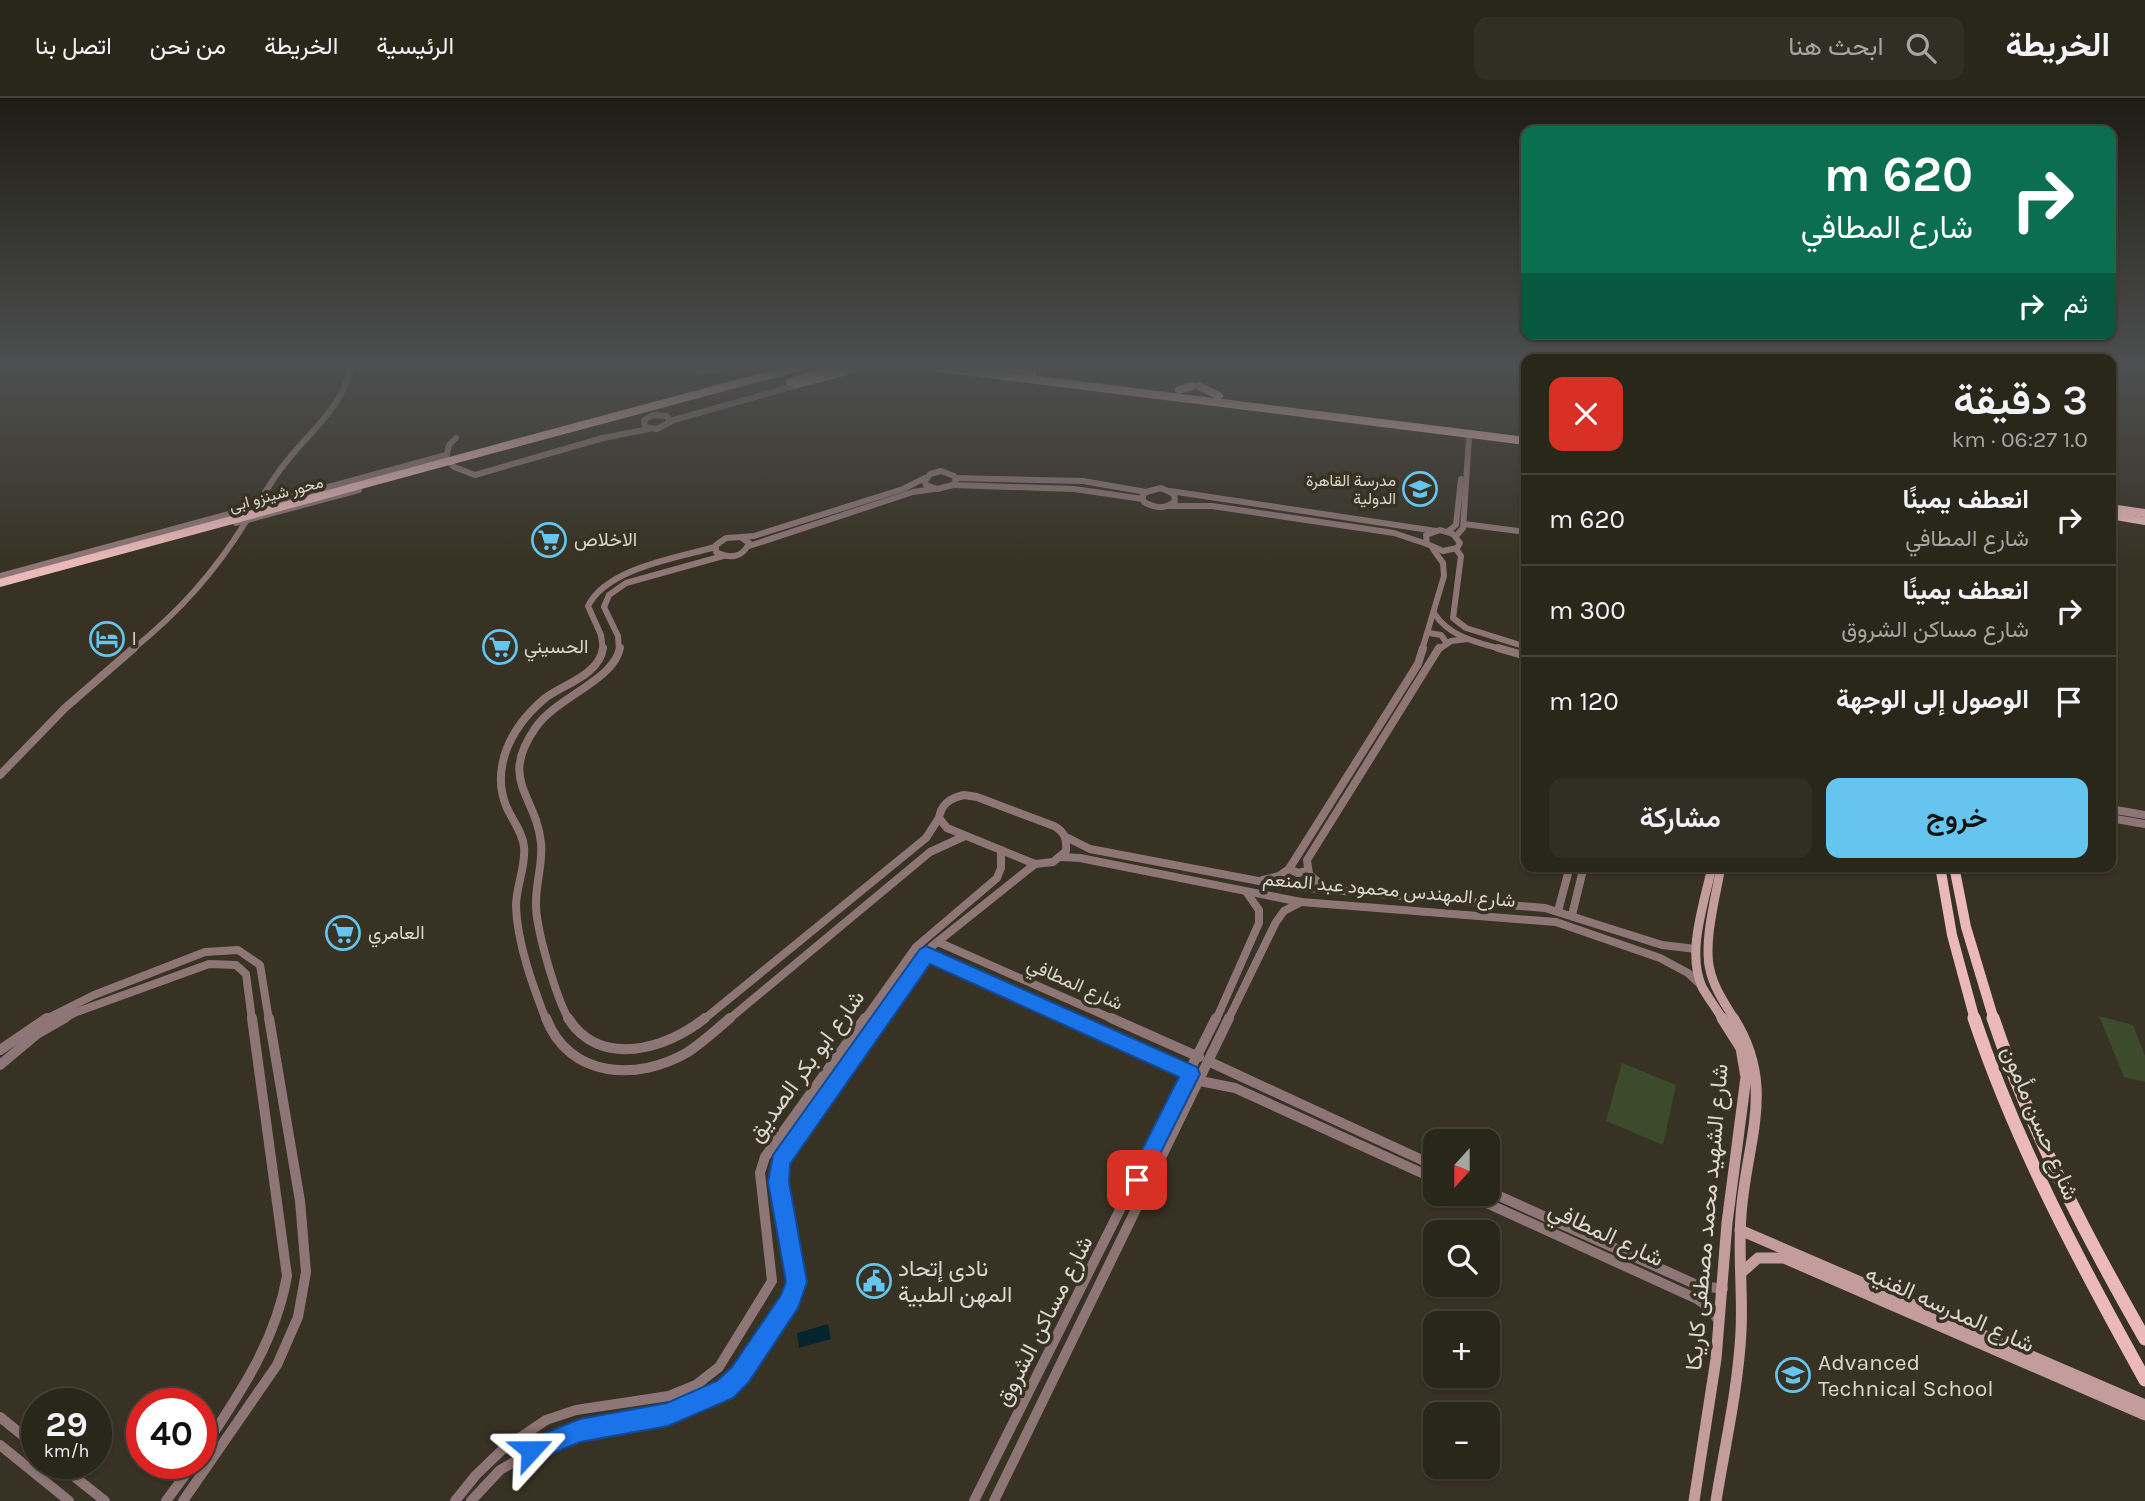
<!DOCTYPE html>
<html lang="ar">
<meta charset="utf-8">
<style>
body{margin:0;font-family:Karla,Vazirmatn,sans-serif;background:#312e23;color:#f1f3f6;direction:rtl;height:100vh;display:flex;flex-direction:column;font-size:26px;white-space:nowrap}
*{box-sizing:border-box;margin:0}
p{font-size:23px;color:#a5a5a2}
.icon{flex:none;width:38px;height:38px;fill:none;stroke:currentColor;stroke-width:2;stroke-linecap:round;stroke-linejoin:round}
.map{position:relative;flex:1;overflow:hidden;direction:ltr}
.panel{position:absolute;left:1521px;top:256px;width:595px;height:518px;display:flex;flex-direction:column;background:#29261a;border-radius:14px;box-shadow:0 2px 5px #0004,0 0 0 2px #454339;direction:rtl}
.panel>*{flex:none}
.top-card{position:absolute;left:1521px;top:28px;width:595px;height:214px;border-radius:14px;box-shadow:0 2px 5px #0004,0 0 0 2px #454339;direction:rtl;background:#0b6e4f;color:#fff;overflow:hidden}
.needle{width:46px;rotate:201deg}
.controls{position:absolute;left:1423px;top:1031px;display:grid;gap:14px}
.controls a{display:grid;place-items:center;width:77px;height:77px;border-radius:14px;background:#29261a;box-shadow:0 2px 5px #0004,0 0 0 2px #454339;font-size:35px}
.speed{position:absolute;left:21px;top:1290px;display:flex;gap:14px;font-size:35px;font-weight:700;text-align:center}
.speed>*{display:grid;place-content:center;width:91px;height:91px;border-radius:50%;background:#29261a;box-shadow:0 2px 5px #0004,0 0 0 2px #454339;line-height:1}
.speed small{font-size:18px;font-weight:400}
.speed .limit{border:10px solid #d22;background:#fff;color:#111}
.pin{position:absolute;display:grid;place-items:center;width:60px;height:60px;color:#fff;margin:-30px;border-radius:14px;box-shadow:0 4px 10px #0006}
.me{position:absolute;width:77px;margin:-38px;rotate:66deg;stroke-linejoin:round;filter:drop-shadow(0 0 5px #0008)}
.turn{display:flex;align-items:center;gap:24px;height:147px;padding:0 28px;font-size:32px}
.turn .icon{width:91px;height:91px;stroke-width:2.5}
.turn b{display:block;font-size:49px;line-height:60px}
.then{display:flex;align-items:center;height:66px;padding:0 28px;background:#0003;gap:14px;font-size:26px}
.round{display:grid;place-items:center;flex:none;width:74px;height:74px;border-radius:14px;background:#312e23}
.headline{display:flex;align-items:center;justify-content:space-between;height:119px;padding:0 28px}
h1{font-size:42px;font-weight:600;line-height:52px}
.button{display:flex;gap:14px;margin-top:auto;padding:14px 28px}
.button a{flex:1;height:80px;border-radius:14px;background:#65c5ee;color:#111;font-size:28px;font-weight:600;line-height:80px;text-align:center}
.button a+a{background:#312e23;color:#f1f3f6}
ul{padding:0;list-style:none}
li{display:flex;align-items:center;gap:21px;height:91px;padding:0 28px;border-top:2px solid #454339}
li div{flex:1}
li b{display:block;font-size:26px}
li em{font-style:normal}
header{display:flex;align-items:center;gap:42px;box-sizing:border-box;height:98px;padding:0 35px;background:#29261a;border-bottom:2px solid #454339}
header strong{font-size:33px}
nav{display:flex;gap:38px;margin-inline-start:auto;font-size:24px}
.search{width:490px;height:63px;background:#312e23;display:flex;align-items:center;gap:18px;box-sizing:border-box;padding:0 24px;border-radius:14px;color:#a5a5a2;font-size:26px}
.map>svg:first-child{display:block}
.green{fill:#3c4b2c}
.water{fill:#04252e}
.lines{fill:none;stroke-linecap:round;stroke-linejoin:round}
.tertiary-far2{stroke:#8f7676;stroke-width:6}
.tertiary-far1{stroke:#8f7676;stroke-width:8}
.tertiary{stroke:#8f7676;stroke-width:10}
.secondary-far1{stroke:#c39c9c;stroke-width:9}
.secondary{stroke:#c39c9c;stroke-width:11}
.primary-far2{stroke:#ebb9ba;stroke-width:8}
.primary-far1{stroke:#ebb9ba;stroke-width:10}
.primary{stroke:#ebb9ba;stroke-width:13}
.primary-bridge{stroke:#ebb9ba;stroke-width:8}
.route{fill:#1a73e8;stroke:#114b97;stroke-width:2}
.labels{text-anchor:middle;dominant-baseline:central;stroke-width:7;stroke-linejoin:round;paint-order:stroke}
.far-poi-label{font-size:16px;fill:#dbd7ce;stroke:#373223;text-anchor:end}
.far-street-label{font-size:16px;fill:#dbd7ce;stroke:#373223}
.poi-label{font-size:19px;fill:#dbd7ce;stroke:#373223;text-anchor:start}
.street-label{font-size:19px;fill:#dbd7ce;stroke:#373223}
.near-street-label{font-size:23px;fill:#dbd7ce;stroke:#373223}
.near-poi-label{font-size:23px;fill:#dbd7ce;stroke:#373223;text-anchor:start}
</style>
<header>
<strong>الخريطة</strong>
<div class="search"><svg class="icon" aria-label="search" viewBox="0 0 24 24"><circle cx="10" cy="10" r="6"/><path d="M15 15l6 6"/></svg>ابحث هنا</div>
<nav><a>الرئيسية</a><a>الخريطة</a><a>من نحن</a><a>اتصل بنا</a></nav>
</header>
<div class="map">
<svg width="2145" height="1403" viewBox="0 0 2145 1403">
<rect width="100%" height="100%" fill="#373223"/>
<g class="green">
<path d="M2099 918 2133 927 2145 958V984L2124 979Z"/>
<path d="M1622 965 1676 987 1663 1047 1606 1023Z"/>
</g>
<path class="water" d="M828 1226 831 1241 799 1250 797 1235Z"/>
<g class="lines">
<g class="tertiary-far2">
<path d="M0 274 9 268"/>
<path d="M699 274 746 268"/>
<path d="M835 277 867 268"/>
<path d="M653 317 667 318 670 324 657 331 645 329 644 322Z"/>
<path d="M670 323 802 286"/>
<path d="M456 340 449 347 446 360 454 369 475 377 603 340 649 331"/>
<path d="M941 373 954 378 956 382 953 387 937 391 926 387 925 383 930 376Z"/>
<path d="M956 380 1083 383 1146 394"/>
<path d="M953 387 1074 391 1143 401"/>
<path d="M1161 390 1174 396 1175 403C1165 412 1155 410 1144 404L1142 399 1146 394Z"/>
<path d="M1170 393 1436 433"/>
<path d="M1170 408H1212L1394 435 1427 446"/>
<path d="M256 409C266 393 275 377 287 363 314 329 340 312 352 268"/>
<path d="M236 425 359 392"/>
<path d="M1464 426 1526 434"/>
<path d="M1440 432 1453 436 1460 445 1457 450 1443 453 1427 446 1426 437Z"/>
<path d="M1447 434 1456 427 1461 381"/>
<path d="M1456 438 1463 430 1469 340 1472 335"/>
<path d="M741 439 754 438 903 391 925 380"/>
<path d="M741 439 749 445C743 460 729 461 716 454V447L726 440Z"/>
<path d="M749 448 913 394 934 391"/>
<path d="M1456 451 1461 458 1453 520 1466 530 1526 549"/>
<path d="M0 478 446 357"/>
<path d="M1434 515C1449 539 1478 545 1505 552"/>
<path d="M1429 535 1441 537 1446 544"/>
<path d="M132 552C181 512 214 475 247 422"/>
<path d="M603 552 601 537 588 508C607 470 677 460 715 449"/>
<path d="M619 552 618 538 604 509 609 497 626 485 723 458"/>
<path d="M1422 552 1444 478 1443 465 1433 451"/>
<path d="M1438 552 1451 543 1468 541"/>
</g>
<g class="tertiary-far1">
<path d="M1498 550 1526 558"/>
<path d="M0 677 65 610 134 550"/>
<path d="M964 697 977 699 1054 728C1065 734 1067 741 1066 753L1053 764 1035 766 947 730 939 720C941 706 950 700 964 697Z"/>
<path d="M2110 711 2145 717"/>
<path d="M2110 720 2145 726"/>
<path d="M1066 739 1090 751 1285 788 1545 810 1662 847 1696 851"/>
<path d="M1061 759 1080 760 1301 804 1556 824 1660 860 1688 875 1702 888"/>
<path d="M1289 771 1298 775 1307 773"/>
<path d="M1263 782 1279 778 1289 771 1418 566 1423 550"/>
<path d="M1327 792 1309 776 1307 762 1439 550"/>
<path d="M1558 813 1570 768"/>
<path d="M1572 817 1584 768"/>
<path d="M938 844 1115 922"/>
<path d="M926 856 1071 922"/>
<path d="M44 922 94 897 205 854 238 852 260 867 269 922"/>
<path d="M62 922 74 915 209 866 236 867 246 876 252 922"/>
<path d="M546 922C533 888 517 845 516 808 516 788 526 769 524 749 523 735 513 723 507 710 494 681 503 649 522 624 528 616 536 608 544 601 563 586 599 578 603 550"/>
<path d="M569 922C556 899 535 829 536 804 536 784 543 765 541 745 536 696 498 683 536 629 557 599 614 582 620 550"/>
<path d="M703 922 926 740 939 720"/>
<path d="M728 922 930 754 965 738"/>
<path d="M864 922 916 849 997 780 1001 770V753"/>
<path d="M879 922 931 849 1035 766"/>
<path d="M1216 922 1259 825V812L1247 795"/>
<path d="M1228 922 1276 824 1284 813 1301 804"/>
</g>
<g class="tertiary">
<path d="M546 920C569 980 637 984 688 954 703 944 716 932 730 920"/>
<path d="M568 920C600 971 667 951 705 920"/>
<path d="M1068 920 1191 976"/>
<path d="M1111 920 1199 959"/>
<path d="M0 952 47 920"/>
<path d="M1210 964 1435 1068"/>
<path d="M0 967 37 936 65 920"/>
<path d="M1200 983 1235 990 1435 1081"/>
<path d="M1488 1093 1697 1187 1723 1191"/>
<path d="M1467 1096 1697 1201 1711 1211 1718 1222"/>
<path d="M0 1319 37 1349"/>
<path d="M0 1347 69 1403"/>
<path d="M201 1354C238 1298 275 1246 287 1178L252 920"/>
<path d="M57 1365 105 1403"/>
<path d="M166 1403 194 1365"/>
<path d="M183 1403 277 1267 298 1219 306 1174 300 1103 269 920"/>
<path d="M455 1403 476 1377 502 1352 546 1322 576 1312 669 1298 696 1287 719 1269 772 1183 760 1075 765 1059 865 920"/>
<path d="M471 1403 500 1372 552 1342 580 1332 668 1316 702 1303 733 1285 778 1222 794 1193 796 1170 778 1069 783 1058 881 920"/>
<path d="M974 1403 1216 920"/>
<path d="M994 1403 1229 920"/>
</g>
<g class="secondary-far1">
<path d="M1712 768C1705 804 1686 853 1702 889 1708 900 1717 911 1723 922"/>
<path d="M1721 768C1716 798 1703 844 1710 872 1714 890 1725 906 1735 922"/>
</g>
<g class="secondary">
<path d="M1740 1132 2145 1307"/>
<path d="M1741 1175 1758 1160H1784L2145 1317"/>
<path d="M1694 1403 1716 1261 1727 1125 1746 979 1741 950 1722 920"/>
<path d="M1716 1403C1725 1347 1738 1291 1741 1234 1743 1195 1738 1156 1741 1117 1746 1043 1777 989 1733 920"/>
</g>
<g class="primary-far2">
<path d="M839 268 790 284 796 286 840 275"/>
<path d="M925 268 1526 343"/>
<path d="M980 268 1008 271"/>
<path d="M1003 268 1033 274"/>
<path d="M1199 288 1219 298"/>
<path d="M1179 292 1192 288"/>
<path d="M501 349 803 268"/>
<path d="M2110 410 2145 415"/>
<path d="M2110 417 2145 423"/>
</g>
<g class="primary-far1">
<path d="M1940 768 1952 837 1975 922"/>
<path d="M1954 768 1966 829 1994 922"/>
</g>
<g class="primary">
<path d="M1974 920C2017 1048 2080 1165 2145 1282"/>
<path d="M1993 920C2031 1033 2086 1138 2145 1241"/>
</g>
<path class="primary-bridge" d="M0 485 501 349"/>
</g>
<linearGradient id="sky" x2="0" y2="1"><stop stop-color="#1e1c13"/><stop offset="0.58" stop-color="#4d4f50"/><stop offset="1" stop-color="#4d4f50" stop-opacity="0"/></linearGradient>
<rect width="2145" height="464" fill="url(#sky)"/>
<path class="route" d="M926 848 1197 969 1200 976 1144 1088 1137 1091 1130 1088 1127 1082 1179 979 930 866 790 1066 789 1084 807 1184 798 1210 748 1285 733 1300 668 1328 580 1344 531 1364 523 1361 519 1352 523 1344 580 1321 667 1305 717 1283 732 1269 781 1197 786 1184 768 1084 773 1057 920 851Z"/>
<defs>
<g id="school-ring" transform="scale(1.75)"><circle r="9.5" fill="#373223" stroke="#65c5ee" stroke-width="1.5"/><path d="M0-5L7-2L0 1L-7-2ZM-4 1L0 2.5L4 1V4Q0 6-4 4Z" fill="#65c5ee"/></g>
<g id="supermarket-ring" transform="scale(1.75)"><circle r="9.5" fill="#373223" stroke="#65c5ee" stroke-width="1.5"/><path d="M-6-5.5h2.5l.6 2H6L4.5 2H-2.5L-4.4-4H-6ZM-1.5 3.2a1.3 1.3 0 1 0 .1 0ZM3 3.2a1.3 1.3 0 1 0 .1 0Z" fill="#65c5ee"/></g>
<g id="hotel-ring" transform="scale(1.75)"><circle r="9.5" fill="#373223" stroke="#65c5ee" stroke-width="1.5"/><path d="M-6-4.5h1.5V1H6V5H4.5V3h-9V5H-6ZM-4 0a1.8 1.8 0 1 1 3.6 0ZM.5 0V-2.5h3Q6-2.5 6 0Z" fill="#65c5ee"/></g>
<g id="civic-ring" transform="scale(1.75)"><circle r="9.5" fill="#373223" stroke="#65c5ee" stroke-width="1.5"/><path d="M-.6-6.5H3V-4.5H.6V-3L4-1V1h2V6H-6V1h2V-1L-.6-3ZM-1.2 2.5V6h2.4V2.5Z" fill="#65c5ee"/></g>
</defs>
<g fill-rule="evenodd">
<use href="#school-ring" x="1420" y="391"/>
<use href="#supermarket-ring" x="549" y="442"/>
<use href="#hotel-ring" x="107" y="541"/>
<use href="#supermarket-ring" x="500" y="549"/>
<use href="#supermarket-ring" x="343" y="835"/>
<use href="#civic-ring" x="874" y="1183"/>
<use href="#school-ring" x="1793" y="1277"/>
</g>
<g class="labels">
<g class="far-poi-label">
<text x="1396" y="382">مدرسة القاهرة<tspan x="1396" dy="18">الدولية</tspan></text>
</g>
<g class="far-street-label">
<text transform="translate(276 396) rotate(-15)">محور شينزو ابى</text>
</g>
<g class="poi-label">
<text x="574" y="442">الاخلاص</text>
<text x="132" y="541">ا</text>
<text x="524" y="549">الحسيني</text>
<text x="368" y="835">العامري</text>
</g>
<g class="street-label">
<text transform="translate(1389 792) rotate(5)">شارع المهندس محمود عبد المنعم</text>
<text transform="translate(1075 886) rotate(24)">شارع المطافي</text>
</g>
<g class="near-street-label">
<text transform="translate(806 968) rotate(-54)">شارع ابو بكر الصديق</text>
<text transform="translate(2040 1025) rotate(67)">شارع حسن مأمون</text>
<text transform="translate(1707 1119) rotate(-85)">شارع الشهيد محمد مصطفى كاريكا</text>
<text transform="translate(1606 1136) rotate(25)">شارع المطافي</text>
<text transform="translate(1950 1211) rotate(24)">شارع المدرسه الفنيه</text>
<text transform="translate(1044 1223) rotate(-63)">شارع مساكن الشروق</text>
</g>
<g class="near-poi-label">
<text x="898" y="1170">نادى إتحاد<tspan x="898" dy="26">المهن الطبية</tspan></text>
<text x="1818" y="1264">Advanced<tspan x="1818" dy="26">Technical School</tspan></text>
</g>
</g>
</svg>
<div class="controls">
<a><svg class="needle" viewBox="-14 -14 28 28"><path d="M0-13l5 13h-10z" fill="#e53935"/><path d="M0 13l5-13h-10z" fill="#a5a5a2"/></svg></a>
<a><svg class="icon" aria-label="search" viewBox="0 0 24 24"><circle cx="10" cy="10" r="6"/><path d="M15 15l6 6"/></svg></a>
<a>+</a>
<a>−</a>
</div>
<div class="speed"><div>29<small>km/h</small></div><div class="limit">40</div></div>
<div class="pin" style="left:1137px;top:1082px;background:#d93025"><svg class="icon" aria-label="arrive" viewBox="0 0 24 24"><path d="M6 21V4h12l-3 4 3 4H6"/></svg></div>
<svg class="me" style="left:531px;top:1352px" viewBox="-20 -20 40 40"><path d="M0-17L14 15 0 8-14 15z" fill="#1a73e8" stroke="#fff" stroke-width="4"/></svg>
<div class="top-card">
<div class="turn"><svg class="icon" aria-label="right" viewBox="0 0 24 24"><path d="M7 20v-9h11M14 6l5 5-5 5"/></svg><div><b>620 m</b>شارع المطافي</div></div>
<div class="then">ثم<svg class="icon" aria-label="right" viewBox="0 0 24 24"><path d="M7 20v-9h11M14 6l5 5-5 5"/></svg></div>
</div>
<section class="panel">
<div class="headline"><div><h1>3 دقيقة</h1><p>1.0 km · 06:27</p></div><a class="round" style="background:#d93025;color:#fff"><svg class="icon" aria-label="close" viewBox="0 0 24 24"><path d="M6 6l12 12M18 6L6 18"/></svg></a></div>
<ul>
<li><svg class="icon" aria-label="right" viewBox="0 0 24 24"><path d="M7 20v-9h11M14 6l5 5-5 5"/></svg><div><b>انعطف يمينًا</b><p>شارع المطافي</p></div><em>620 m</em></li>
<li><svg class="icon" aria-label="right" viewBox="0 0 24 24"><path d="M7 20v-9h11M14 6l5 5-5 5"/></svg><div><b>انعطف يمينًا</b><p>شارع مساكن الشروق</p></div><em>300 m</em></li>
<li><svg class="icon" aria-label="arrive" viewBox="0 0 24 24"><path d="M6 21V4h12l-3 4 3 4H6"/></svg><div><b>الوصول إلى الوجهة</b></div><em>120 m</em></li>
</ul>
<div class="button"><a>خروج</a><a>مشاركة</a></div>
</section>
</div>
